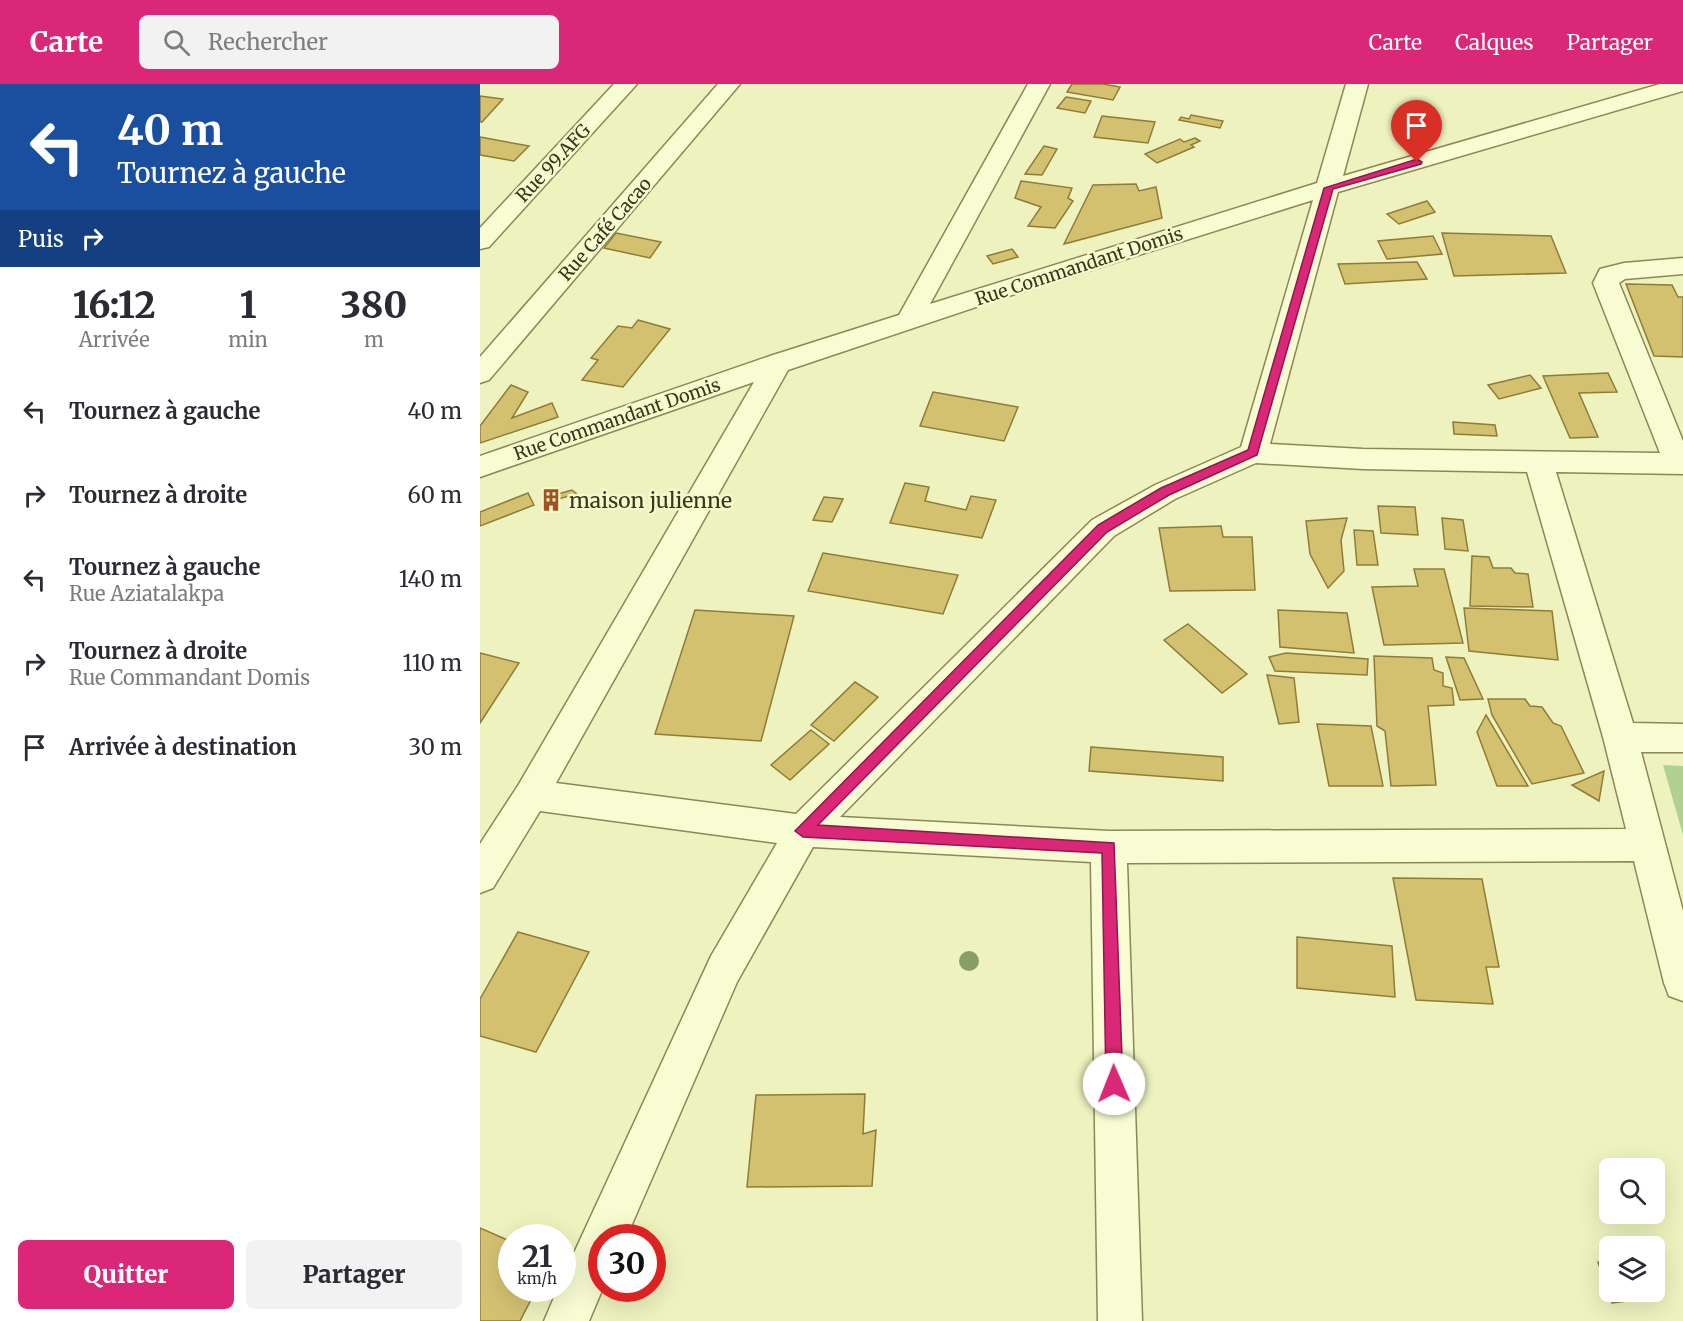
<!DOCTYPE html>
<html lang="fr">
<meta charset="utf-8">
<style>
body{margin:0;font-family:Merriweather,serif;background:#f2f2f3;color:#2b2b33;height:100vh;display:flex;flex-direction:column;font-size:22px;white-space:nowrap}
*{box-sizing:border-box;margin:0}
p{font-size:20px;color:#7c7c81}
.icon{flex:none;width:33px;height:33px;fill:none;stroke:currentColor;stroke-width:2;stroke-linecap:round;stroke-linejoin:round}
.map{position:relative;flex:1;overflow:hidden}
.sheet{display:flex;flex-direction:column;background:#fff;width:480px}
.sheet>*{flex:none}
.hud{background:#1a4fa0;color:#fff;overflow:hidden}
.fabs{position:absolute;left:1119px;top:1074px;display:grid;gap:12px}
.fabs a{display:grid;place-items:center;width:66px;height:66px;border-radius:9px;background:#fff;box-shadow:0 6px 24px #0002;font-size:30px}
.speed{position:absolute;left:18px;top:1140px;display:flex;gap:12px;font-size:30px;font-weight:700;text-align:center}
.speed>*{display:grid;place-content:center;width:78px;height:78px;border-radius:50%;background:#fff;box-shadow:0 6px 24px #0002;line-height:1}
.speed small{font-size:15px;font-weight:400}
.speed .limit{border:9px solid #d22;background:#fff;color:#111}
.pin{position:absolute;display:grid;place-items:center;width:51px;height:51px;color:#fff;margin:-62px -26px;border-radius:50% 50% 50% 0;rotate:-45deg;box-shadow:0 0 6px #0007}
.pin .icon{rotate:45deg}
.me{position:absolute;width:66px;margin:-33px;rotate:359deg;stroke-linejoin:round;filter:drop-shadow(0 0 4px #0008)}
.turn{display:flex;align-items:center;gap:21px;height:126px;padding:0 18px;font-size:27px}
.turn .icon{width:78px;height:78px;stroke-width:2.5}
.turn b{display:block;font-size:42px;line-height:51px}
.then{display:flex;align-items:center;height:57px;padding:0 18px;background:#0003;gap:12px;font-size:22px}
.eta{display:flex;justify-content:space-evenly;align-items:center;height:102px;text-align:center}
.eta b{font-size:36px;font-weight:800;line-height:42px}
.action{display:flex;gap:12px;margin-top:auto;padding:12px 18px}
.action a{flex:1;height:69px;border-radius:9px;background:#db2777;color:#fff;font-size:24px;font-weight:800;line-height:69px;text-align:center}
.action a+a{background:#f2f2f3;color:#2b2b33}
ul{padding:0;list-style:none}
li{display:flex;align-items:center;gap:18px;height:84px;padding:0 18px}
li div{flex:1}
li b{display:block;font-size:22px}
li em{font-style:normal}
header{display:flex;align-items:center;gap:36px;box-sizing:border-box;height:84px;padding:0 30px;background:#db2777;color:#fff}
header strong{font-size:28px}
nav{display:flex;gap:33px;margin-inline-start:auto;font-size:21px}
.search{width:420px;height:54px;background:#f2f2f3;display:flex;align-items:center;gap:15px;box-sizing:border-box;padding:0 21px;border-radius:9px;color:#7c7c81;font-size:22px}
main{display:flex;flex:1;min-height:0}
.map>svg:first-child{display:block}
.green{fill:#b0d191}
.building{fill:#d4c170;stroke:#8e7c38;stroke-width:1.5}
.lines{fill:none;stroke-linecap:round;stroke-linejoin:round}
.minor-casing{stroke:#8c8855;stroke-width:3}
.minor{fill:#f8fcd2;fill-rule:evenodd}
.tree{fill:#879e67}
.route{fill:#db2777;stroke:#8e194d;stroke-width:1.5}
.labels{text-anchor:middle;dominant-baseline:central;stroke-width:5;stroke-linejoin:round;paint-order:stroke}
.far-street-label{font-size:18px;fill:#3a361b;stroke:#f4f9ce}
.poi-label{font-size:21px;fill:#3a361b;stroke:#f4f9ce;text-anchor:start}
</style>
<header>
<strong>Carte</strong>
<div class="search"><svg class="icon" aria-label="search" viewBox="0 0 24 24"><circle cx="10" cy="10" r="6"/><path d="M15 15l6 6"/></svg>Rechercher</div>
<nav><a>Carte</a><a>Calques</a><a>Partager</a></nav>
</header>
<main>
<section class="sheet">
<div class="hud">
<div class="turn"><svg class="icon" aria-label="left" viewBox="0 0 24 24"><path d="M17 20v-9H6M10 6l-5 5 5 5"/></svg><div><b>40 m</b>Tournez à gauche</div></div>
<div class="then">Puis<svg class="icon" aria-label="right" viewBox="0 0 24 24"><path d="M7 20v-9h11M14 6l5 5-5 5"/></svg></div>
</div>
<div class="eta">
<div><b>16:12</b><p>Arrivée</p></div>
<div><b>1</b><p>min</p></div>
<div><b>380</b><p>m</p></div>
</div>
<ul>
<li><svg class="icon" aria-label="left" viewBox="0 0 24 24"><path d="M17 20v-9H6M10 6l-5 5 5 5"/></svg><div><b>Tournez à gauche</b></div><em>40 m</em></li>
<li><svg class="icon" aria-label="right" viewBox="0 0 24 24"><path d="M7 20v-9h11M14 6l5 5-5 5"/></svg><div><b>Tournez à droite</b></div><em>60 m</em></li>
<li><svg class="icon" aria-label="left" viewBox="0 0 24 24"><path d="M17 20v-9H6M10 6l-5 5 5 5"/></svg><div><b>Tournez à gauche</b><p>Rue Aziatalakpa</p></div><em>140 m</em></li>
<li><svg class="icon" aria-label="right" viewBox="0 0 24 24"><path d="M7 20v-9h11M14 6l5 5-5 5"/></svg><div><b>Tournez à droite</b><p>Rue Commandant Domis</p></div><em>110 m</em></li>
<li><svg class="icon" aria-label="arrive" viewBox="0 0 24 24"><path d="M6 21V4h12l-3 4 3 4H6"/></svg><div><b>Arrivée à destination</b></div><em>30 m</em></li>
</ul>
<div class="action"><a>Quitter</a><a>Partager</a></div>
</section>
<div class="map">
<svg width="1203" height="1237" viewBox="0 0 1203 1237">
<rect width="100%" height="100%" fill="#edf2be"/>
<path class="green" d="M1183 681 1203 682V751Z"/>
<g class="building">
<path d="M592 0H623L640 3 633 16 587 8Z"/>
<path d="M0 12 23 15 2 38H0Z"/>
<path d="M586 13 611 17 605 29 577 24Z"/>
<path d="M711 31 743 37 740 44 699 36 701 33 709 35Z"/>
<path d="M622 32 675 38 668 59 614 53Z"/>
<path d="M0 53 49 62 34 77 0 71Z"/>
<path d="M715 54 720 57 711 61 714 63 677 79 665 70 700 55 704 58Z"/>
<path d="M564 62 577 65 562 91 545 90Z"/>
<path d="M541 97 592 104 588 114 593 117 575 144 548 142 561 123 535 114Z"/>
<path d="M656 100 659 107 676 103 682 134 584 160 613 101Z"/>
<path d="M947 117 955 128 919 140 907 130Z"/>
<path d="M136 149 181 158 170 174 124 164Z"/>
<path d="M962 149 1071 152 1086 189 974 192Z"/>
<path d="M953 152 962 170 907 175 898 157Z"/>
<path d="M532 165 538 173 513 180 507 172Z"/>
<path d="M937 178 947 195 865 200 858 180Z"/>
<path d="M1146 200 1192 201 1198 213H1203V273L1174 272Z"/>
<path d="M158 236 190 245 143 303 102 296 118 276 111 274 138 242 152 244Z"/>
<path d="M1128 289 1137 308 1099 309 1118 353 1090 354 1063 292Z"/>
<path d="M1050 291 1061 304 1019 315 1008 301Z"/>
<path d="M31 301 48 308 32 334 72 319 78 333 0 359V342Z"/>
<path d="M453 308 538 323 524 357 440 342Z"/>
<path d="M973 338 1015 341 1017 352 974 350Z"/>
<path d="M425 399 449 403 445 417 486 426 491 412 516 416 502 454 410 439Z"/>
<path d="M92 406 97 410 63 419 67 413Z"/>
<path d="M48 409 54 421 0 442V428Z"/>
<path d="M344 413 363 415 352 438 333 436Z"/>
<path d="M898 422 935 423 938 451 901 449Z"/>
<path d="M867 434 861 456 864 487 848 504 830 470 826 437Z"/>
<path d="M962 434 983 436 988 467 965 465Z"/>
<path d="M741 442 743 453H772L775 506 690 507 679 444Z"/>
<path d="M874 446 893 447 898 481H877Z"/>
<path d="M343 469 478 491 463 530 328 507Z"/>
<path d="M992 472 1009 473 1013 484H1031L1035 489 1048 490 1053 523 990 522Z"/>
<path d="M934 485H964L983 559 904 561 892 503 938 502Z"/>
<path d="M984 524 1072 527 1078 576 989 567Z"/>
<path d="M215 526 314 532 281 657 175 650Z"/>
<path d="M798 526 867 529 874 569 800 563Z"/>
<path d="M708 540 767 590 742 609 684 556Z"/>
<path d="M0 569 39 579 0 639Z"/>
<path d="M806 569 888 575 887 591 795 587 789 573Z"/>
<path d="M894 572 952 574 954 586 963 589V602L972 604 974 621 948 622 956 701 911 702 905 647 897 642Z"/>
<path d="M966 573 984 574 1003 615 980 616Z"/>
<path d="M787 591 814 594 819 638 799 640Z"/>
<path d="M375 598 398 613 354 657 331 641Z"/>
<path d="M1008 615H1045L1050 622 1062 623 1073 639 1081 642 1104 689 1052 700 1012 631Z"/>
<path d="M1006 631 1048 702H1017L997 648Z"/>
<path d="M837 640 891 642 903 702H849Z"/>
<path d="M331 646 349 660 310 696 291 681Z"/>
<path d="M611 663 743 673V697L609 687Z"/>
<path d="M1124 687 1119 717 1092 701Z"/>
<path d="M913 794 1002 795 1019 883H1006L1013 920 936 916Z"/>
<path d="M38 848 109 868 56 968 0 952V915Z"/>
<path d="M817 853 912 862 915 913 817 904Z"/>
<path d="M385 1010 383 1050 396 1046 392 1102 267 1103 276 1011Z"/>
<path d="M0 1144 32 1158V1204H57L40 1237H0Z"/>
<path d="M1130 1176V1208H1161L1163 1215 1132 1219 1118 1178Z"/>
</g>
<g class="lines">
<g class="minor-casing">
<g id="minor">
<path d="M134 0H157L9 163 0 165V144Z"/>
<path d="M238 0H260L9 296 0 299V273Z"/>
<path d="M548 0H570L450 220 837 99 866 0H888L863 92 1180 0H1203V7L858 108 790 360 883 365 1180 369 1113 199 1120 185 1144 179 1203 174V190L1145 195 1139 199 1203 357V390L1076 388 1153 639 1203 640V668H1161L1203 827V917L1189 912 1184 899 1154 777 647 779 662 1237H618L611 778 333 763 257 898 146 1154H122L123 1204 109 1237H64L78 1204H82V1195L231 872 297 759 60 727 13 804 0 809V760L39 700 274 298 0 393V372L290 272 419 231ZM833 116 761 363 675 401 612 436 316 730 76 699 308 286 538 209ZM776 379 883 385 1047 388 1123 653 1146 745 629 747 360 733 634 452 695 415Z"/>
</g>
</g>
<use href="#minor" class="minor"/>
</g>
<circle class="tree" cx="489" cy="877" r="10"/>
<path class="route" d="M937 75 942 78 941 80 853 105 777 371 689 411 627 448 338 741 634 759 643 1000 640 1006 634 1008 628 1006 626 1000 622 769 323 753 315 747 618 441 681 404 768 366 844 104Z"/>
<defs>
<g id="building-bare" transform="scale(1.8)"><path d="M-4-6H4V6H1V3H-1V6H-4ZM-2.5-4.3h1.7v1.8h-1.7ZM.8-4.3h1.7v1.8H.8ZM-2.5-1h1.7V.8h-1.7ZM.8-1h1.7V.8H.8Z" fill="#a1511f" stroke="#f4f9ce" stroke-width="2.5" paint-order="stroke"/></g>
</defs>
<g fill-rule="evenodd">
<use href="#building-bare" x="71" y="416"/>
</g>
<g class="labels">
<g class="far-street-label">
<text transform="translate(73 79) rotate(-47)">Rue 99.AFG</text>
<text transform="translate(125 145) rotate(-49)">Rue Café Cacao</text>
<text transform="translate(599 182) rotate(-18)">Rue Commandant Domis</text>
<text transform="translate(137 335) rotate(-19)">Rue Commandant Domis</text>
</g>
<g class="poi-label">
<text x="89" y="416">maison julienne</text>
</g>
</g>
</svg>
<div class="fabs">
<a><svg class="icon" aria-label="search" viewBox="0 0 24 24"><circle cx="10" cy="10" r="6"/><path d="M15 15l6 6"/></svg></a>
<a><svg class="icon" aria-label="layers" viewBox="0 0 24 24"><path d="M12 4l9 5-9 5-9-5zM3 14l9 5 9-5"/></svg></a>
</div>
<div class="speed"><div>21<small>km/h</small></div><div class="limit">30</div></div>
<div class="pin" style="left:937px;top:78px;background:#d93025"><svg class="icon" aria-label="arrive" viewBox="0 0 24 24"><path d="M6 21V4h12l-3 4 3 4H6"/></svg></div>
<svg class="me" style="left:634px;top:1000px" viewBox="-20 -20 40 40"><circle r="19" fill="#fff"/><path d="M0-13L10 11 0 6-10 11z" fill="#db2777"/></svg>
</div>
</main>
